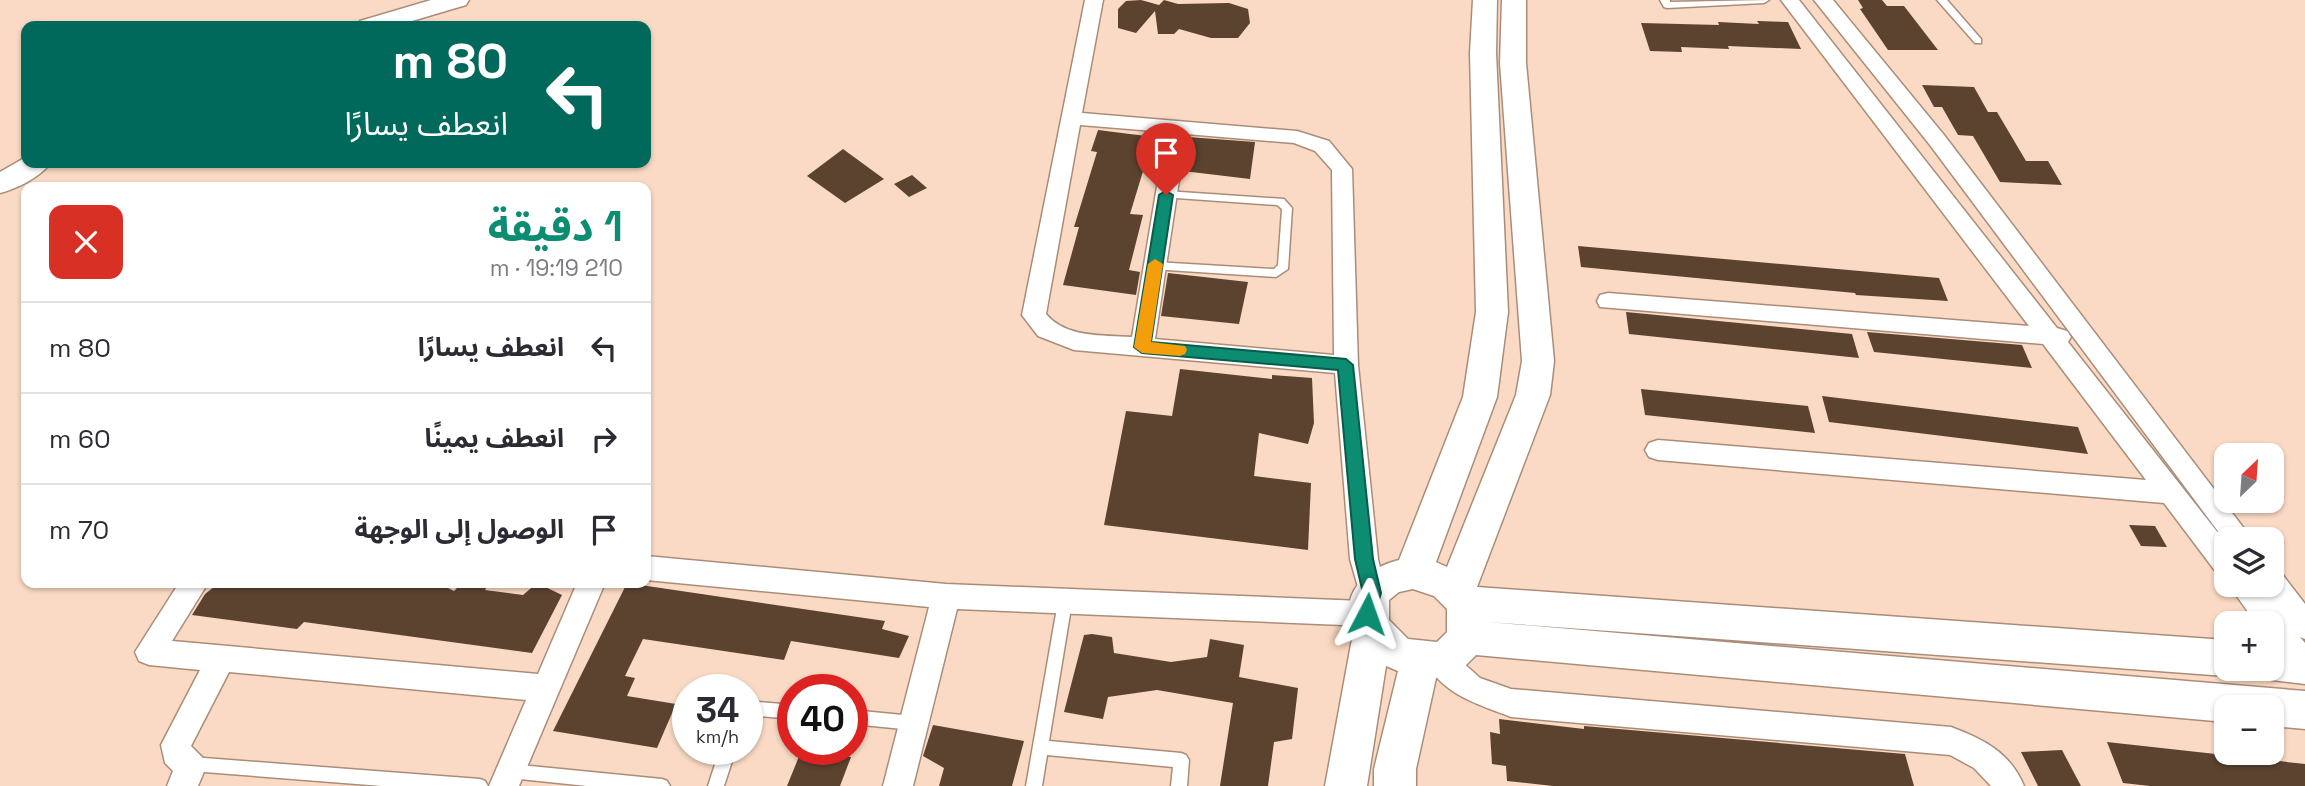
<!DOCTYPE html>
<html lang="ar">
<meta charset="utf-8">
<style>
body{margin:0;font-family:"Space Grotesk","Noto Sans Arabic",sans-serif;background:#f2f2f3;color:#2b2b33;direction:rtl;height:100vh;display:flex;flex-direction:column;font-size:26px;white-space:nowrap}
*{box-sizing:border-box;margin:0}
p{font-size:23px;color:#7c7c81}
.icon{flex:none;width:38px;height:38px;fill:none;stroke:currentColor;stroke-width:2;stroke-linecap:round;stroke-linejoin:round}
.map{position:relative;flex:1;overflow:hidden;direction:ltr}
.drawer{position:absolute;left:21px;top:182px;width:630px;height:406px;display:flex;flex-direction:column;background:#fff;border-radius:14px;box-shadow:0 2px 5px #0004;direction:rtl}
.drawer>*{flex:none}
.banner{position:absolute;left:21px;top:21px;width:630px;height:147px;border-radius:14px;box-shadow:0 2px 5px #0004;direction:rtl;background:#00695c;color:#fff;overflow:hidden}
.needle{width:46px;rotate:25deg}
.controls{position:absolute;left:2214px;top:443px;display:grid;gap:14px}
.controls a{display:grid;place-items:center;width:70px;height:70px;border-radius:14px;background:#fff;box-shadow:0 2px 5px #0004;font-size:35px}
.speed{position:absolute;left:672px;top:674px;display:flex;gap:14px;font-size:35px;font-weight:700;text-align:center}
.speed>*{display:grid;place-content:center;width:91px;height:91px;border-radius:50%;background:#fff;box-shadow:0 2px 5px #0004;line-height:1}
.speed small{font-size:18px;font-weight:400}
.speed .limit{border:10px solid #d22;background:#fff;color:#111}
.pin{position:absolute;display:grid;place-items:center;width:60px;height:60px;color:#fff;margin:-72px -30px;border-radius:50% 50% 50% 0;rotate:-45deg;box-shadow:0 0 7px #0007}
.pin .icon{rotate:45deg}
.me{position:absolute;width:77px;margin:-38px;rotate:4deg;stroke-linejoin:round;filter:drop-shadow(0 0 5px #0008)}
.turn{display:flex;align-items:center;gap:24px;height:147px;padding:0 28px;font-size:32px}
.turn .icon{width:91px;height:91px;stroke-width:2.5}
.turn b{display:block;font-size:49px;line-height:60px}
.round{display:grid;place-items:center;flex:none;width:74px;height:74px;border-radius:14px;background:#f2f2f3}
.summary{display:flex;align-items:center;justify-content:space-between;height:119px;padding:0 28px}
h1{font-size:42px;font-weight:700;line-height:52px;color:#0c8d72}
ul{padding:0;list-style:none}
li{display:flex;align-items:center;gap:21px;height:91px;padding:0 28px;border-top:2px solid #e1e1e2}
li div{flex:1}
li b{display:block;font-size:26px}
li em{font-style:normal}
.map>svg:first-child{display:block}
.building{fill:#5c4330}
.lines{fill:none;stroke-linecap:round;stroke-linejoin:round}
.lane-casing{stroke:#aa8d79;stroke-width:3}
.street-casing{stroke:#aa8d79;stroke-width:3}
.secondary-casing{stroke:#aa8d79;stroke-width:3}
.lane{fill:#fff;fill-rule:evenodd}
.street{fill:#fff;fill-rule:evenodd}
.secondary{fill:#fff;fill-rule:evenodd}
.route{fill:#0c8d72;stroke:#085c4a;stroke-width:2}
.slow{fill:#f59e0b}
</style>
<div class="map">
<svg width="2305" height="786" viewBox="0 0 2305 786">
<rect width="100%" height="100%" fill="#fadac4"/>
<g class="building">
<path d="M1141 0 1159 5 1164 0 1178 4 1229 3 1248 9 1250 23 1238 38H1211L1179 29 1174 34H1158L1155 11 1136 33 1118 28V9L1126 1Z"/>
<path d="M1858 0H1882L1887 6H1904L1938 50H1888L1860 9 1863 8Z"/>
<path d="M1757 21 1788 22 1801 49 1728 46 1729 49 1681 47 1682 52 1650 51 1641 23 1719 25 1718 22 1759 24Z"/>
<path d="M1922 85 1974 87 1988 112H1997L2026 161H2048L2062 185 2000 182 1973 136 1958 135 1942 107H1934Z"/>
<path d="M1098 130 1162 138 1157 169 1144 168 1130 214 1143 215 1129 270 1140 272 1136 295 1063 285 1079 227H1074L1097 152 1091 151Z"/>
<path d="M1188 137 1255 142 1250 179 1183 171Z"/>
<path d="M843 149 884 179 845 203 807 176Z"/>
<path d="M912 175 927 188 909 197 894 184Z"/>
<path d="M1578 246 1939 278 1948 301 1856 295 1855 293 1581 267Z"/>
<path d="M1168 273 1248 282 1239 324 1161 316Z"/>
<path d="M1626 312 1852 334 1859 358 1629 334Z"/>
<path d="M1867 332 2022 345 2032 368 1874 352Z"/>
<path d="M1180 369 1272 379V375L1312 378 1314 423 1308 444 1259 433 1254 476 1311 483 1308 550 1104 525 1126 411 1172 416Z"/>
<path d="M1641 389 1808 406 1815 433 1645 415Z"/>
<path d="M1822 396 2078 427 2088 454 1829 422Z"/>
<path d="M2129 525 2155 526 2167 547 2141 546Z"/>
<path d="M219 583H329L337 587 342 583H438L454 591 462 583H489L485 590 523 595 537 583 562 595 532 653 304 622 297 629 192 615 205 594Z"/>
<path d="M627 583 885 621 882 629 909 636 899 658 791 641 784 660 643 639 625 676 635 678 627 696 676 704 657 748 553 731Z"/>
<path d="M1092 634 1112 637 1114 653 1171 662 1207 657 1210 639 1244 645 1239 677 1298 688 1292 739 1274 742 1268 786H1220L1233 703 1157 690 1108 697 1103 719 1064 712 1084 635Z"/>
<path d="M1499 719 1584 729V726L1905 754 1914 786H1553L1507 781 1506 766 1492 764 1490 732 1500 734Z"/>
<path d="M933 725 1024 741 1012 786H939L944 768 923 756Z"/>
<path d="M2107 742 2305 764V786H2150L2123 783Z"/>
<path d="M802 749 851 757 840 786H787Z"/>
<path d="M2062 750 2081 786H2038L2021 752Z"/>
</g>
<g class="lines">
<g class="lane-casing">
<g id="lane">
<path d="M1660 0H1670V2L1769 0 1764 3 1667 8 1664 7Z"/>
<path d="M1937 0H1947L1981 39V43H1975Z"/>
<path d="M1166 191 1284 199 1292 208 1288 269 1276 277 1151 269 1149 266 1151 263 1155 262 1274 269 1278 265 1282 209 1277 205 1162 197 1161 195 1162 193Z"/>
<path d="M1065 596 1070 598 1072 602 1049 741 1181 753 1186 755 1189 760 1187 786H1171L1173 767 1047 755 1042 786H1026L1058 602 1060 598Z"/>
<path d="M747 701 793 705V719L747 715Z"/>
<path d="M852 710 913 716 918 718 920 723 918 728 913 730 852 724Z"/>
<path d="M720 749H736L724 786H708Z"/>
<path d="M191 757 480 779 485 781 488 786H382L191 771 186 769 183 764 186 759Z"/>
<path d="M510 764 662 779 667 781 670 786H587L510 778 505 776 502 771 505 766Z"/>
</g>
</g>
<g class="street-casing">
<g id="street">
<path d="M1085 0H1103L1082 113 1297 131 1329 141 1352 169 1358 365 1378 559 1386 593 1382 602 1374 604 1381 614 1377 623 1367 626 957 609 913 786H883L929 607 646 580V556L946 584 1362 601 1350 559 1335 373 1074 350 1038 336 1022 315ZM1080 125 1166 132 1132 337C1102 335 1066 338 1046 314ZM1186 134 1294 143 1315 151 1332 170 1334 355 1155 339Z"/>
<path d="M1781 0H1799L2057 328 2067 331 2071 337 2068 342 2226 543V576L2216 572 2164 503 1658 460 1649 457 1645 450 1649 443 1658 440 2146 480 2043 344 1600 307 1597 301 1600 295 1608 293 2029 326Z"/>
<path d="M1814 0H1833L1944 135 2252 539H2226V542L1930 145Z"/>
<path d="M2272 570 2282 574 2305 604V639L2300 637 2305 643V678C2282 670 2272 646 2272 623H2256L2228 584H2272Z"/>
<path d="M179 583H208L172 641 538 674 577 583H605L519 786H489L526 700 229 672 191 746 202 757 206 767 198 786H167L173 771 165 763 161 745 200 670 149 665 139 661 135 652Z"/>
<path d="M1439 646 1449 650 1480 678 1511 689 1951 727C1983 739 2010 752 2024 786H1991L1974 768 1950 755 1511 717C1478 704 1440 694 1425 659L1429 650Z"/>
</g>
</g>
<g class="secondary-casing">
<g id="secondary">
<path d="M431 0H469L466 5 395 26H356L360 21Z"/>
<path d="M1473 0H1497L1496 53 1508 312 1497 397 1436 562 1447 567 1516 395 1522 361 1500 63 1502 0H1526V63L1554 361 1550 395 1477 587 2226 640V668H2241L2226 676 1487 622 2305 691V729L2272 726V707H2226V722L1476 655 1462 669 1436 678 1416 769V786H1374V769L1398 671 1386 666 1367 786H1325L1354 628C1337 593 1369 567 1399 560L1463 397 1476 312 1470 53ZM1413 589 1434 596 1447 609V632L1437 642 1408 639 1389 620V600L1399 592Z"/>
<path d="M26 157V163H50C41 177 16 189 0 193V172Z"/>
<path d="M2272 644 2305 648V684L2272 680 2258 675 2255 668H2272Z"/>
</g>
</g>
<use href="#lane" class="lane"/>
<use href="#street" class="street"/>
<use href="#secondary" class="secondary"/>
</g>
<path class="route" d="M1166 191 1173 195 1151 342 1346 359 1353 365 1373 559 1381 593 1373 620 1367 622 1360 620 1358 614 1363 593 1355 559 1338 370 1142 353 1134 347 1159 195Z"/>
<path class="slow" d="M1155 259 1163 264 1151 342 1185 346 1187 350 1185 354 1180 356 1142 353 1134 347 1148 264Z"/>
</svg>
<div class="controls">
<a><svg class="needle" viewBox="-14 -14 28 28"><path d="M0-13l5 13h-10z" fill="#e53935"/><path d="M0 13l5-13h-10z" fill="#7c7c81"/></svg></a>
<a><svg class="icon" aria-label="layers" viewBox="0 0 24 24"><path d="M12 4l9 5-9 5-9-5zM3 14l9 5 9-5"/></svg></a>
<a>+</a>
<a>−</a>
</div>
<div class="speed"><div>34<small>km/h</small></div><div class="limit">40</div></div>
<div class="pin" style="left:1166px;top:195px;background:#d93025"><svg class="icon" aria-label="arrive" viewBox="0 0 24 24"><path d="M6 21V4h12l-3 4 3 4H6"/></svg></div>
<svg class="me" style="left:1367px;top:614px" viewBox="-20 -20 40 40"><path d="M0-17L14 15 0 8-14 15z" fill="#0c8d72" stroke="#fff" stroke-width="4"/></svg>
<div class="banner">
<div class="turn"><svg class="icon" aria-label="left" viewBox="0 0 24 24"><path d="M17 20v-9H6M10 6l-5 5 5 5"/></svg><div><b>80 m</b>انعطف يسارًا</div></div>
</div>
<section class="drawer">
<div class="summary"><div><h1>1 دقيقة</h1><p>210 m · 19:19</p></div><a class="round" style="background:#d93025;color:#fff"><svg class="icon" aria-label="close" viewBox="0 0 24 24"><path d="M6 6l12 12M18 6L6 18"/></svg></a></div>
<ul>
<li><svg class="icon" aria-label="left" viewBox="0 0 24 24"><path d="M17 20v-9H6M10 6l-5 5 5 5"/></svg><div><b>انعطف يسارًا</b></div><em>80 m</em></li>
<li><svg class="icon" aria-label="right" viewBox="0 0 24 24"><path d="M7 20v-9h11M14 6l5 5-5 5"/></svg><div><b>انعطف يمينًا</b></div><em>60 m</em></li>
<li><svg class="icon" aria-label="arrive" viewBox="0 0 24 24"><path d="M6 21V4h12l-3 4 3 4H6"/></svg><div><b>الوصول إلى الوجهة</b></div><em>70 m</em></li>
</ul>
</section>
</div>
